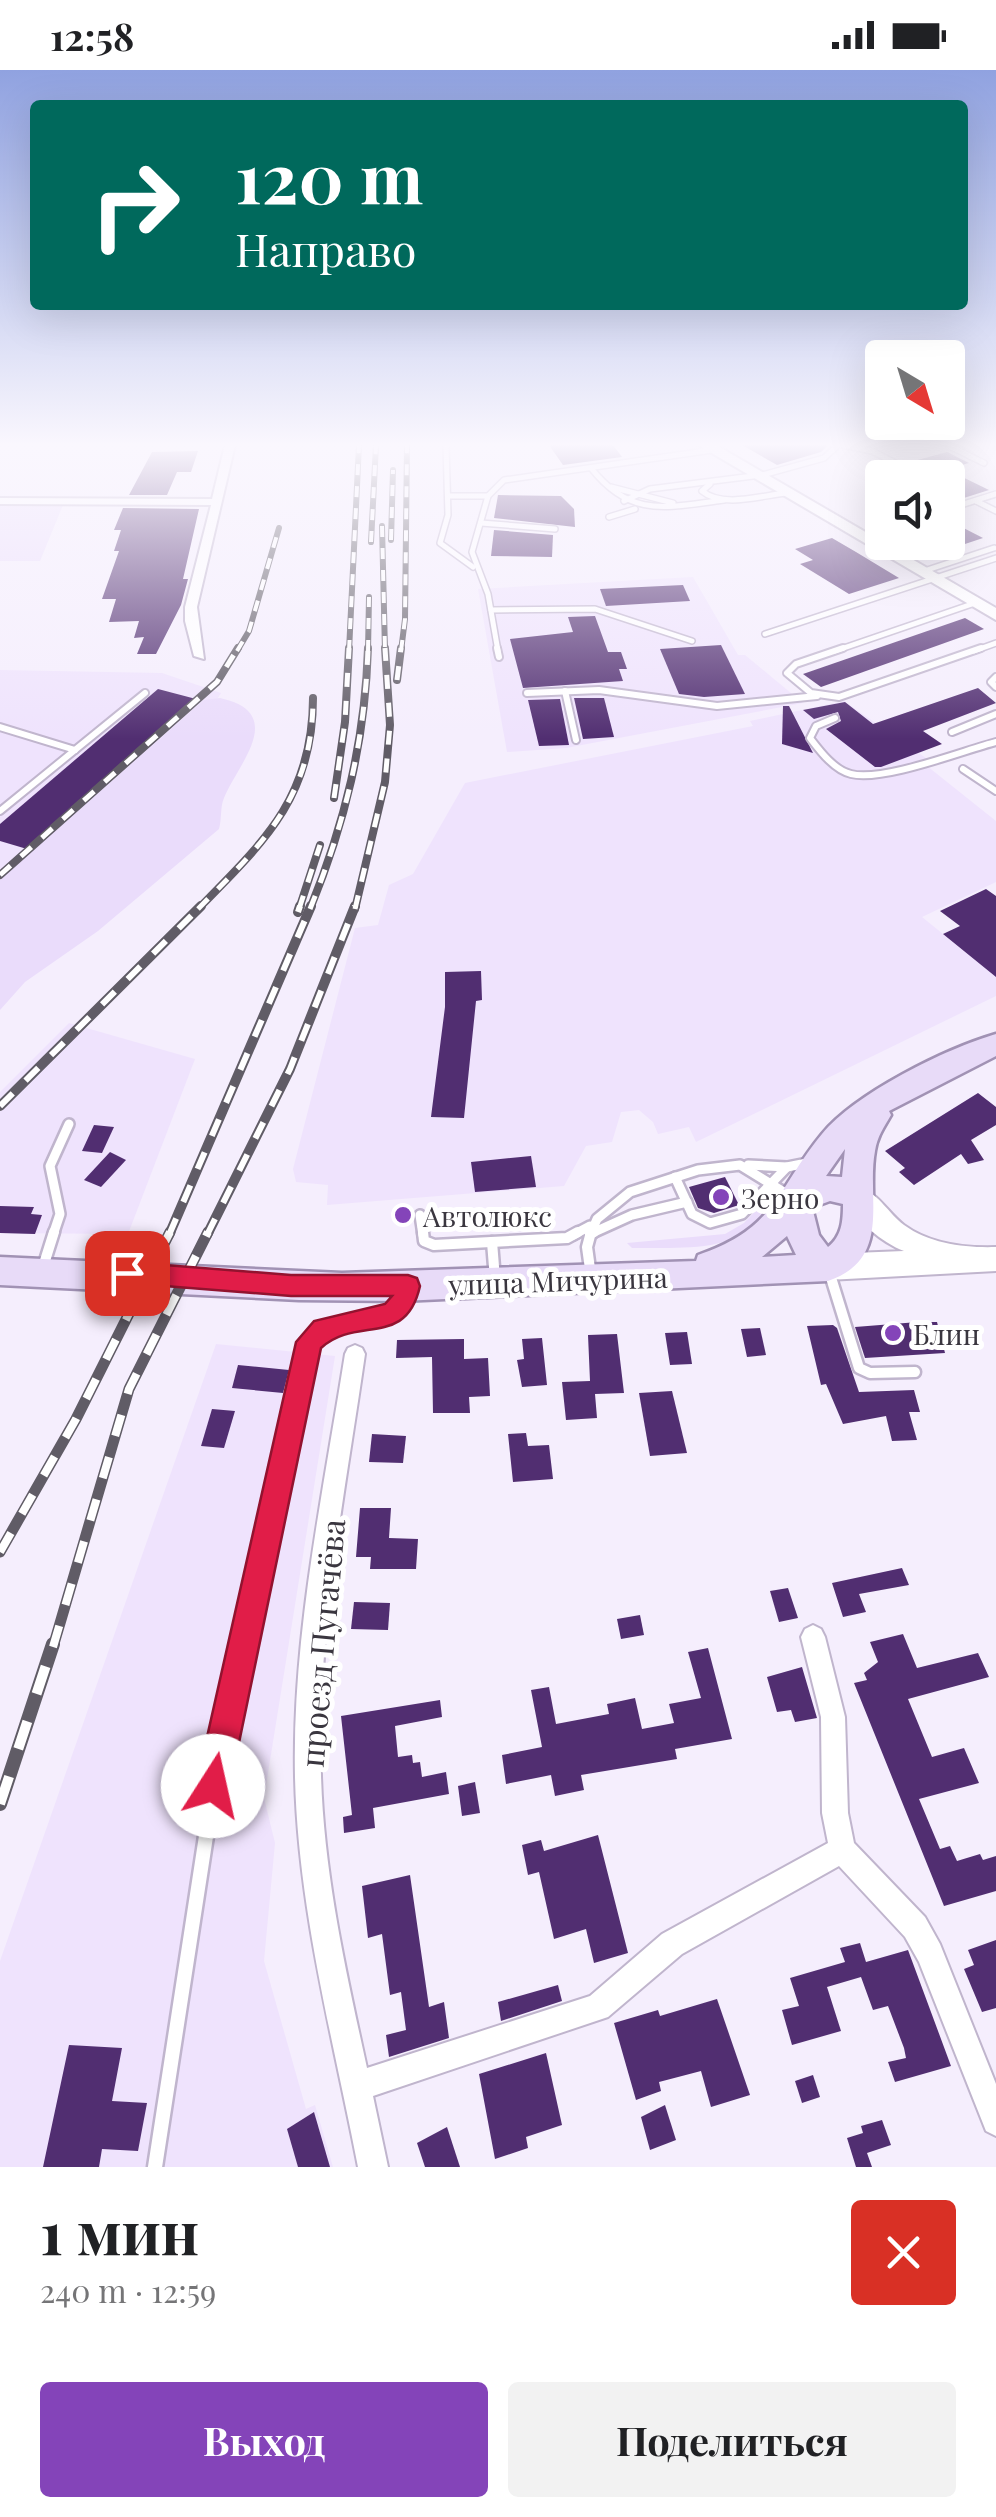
<!DOCTYPE html>
<html lang="ru">
<meta charset="utf-8">
<style>
body{margin:0;font-family:"Playfair Display",serif;background:#f2f2f2;color:#202124;height:100vh;display:flex;flex-direction:column;font-size:38px;white-space:nowrap}
*{box-sizing:border-box;margin:0}
p{font-size:32px;color:#757577}
.icon{flex:none;width:55px;height:55px;fill:none;stroke:currentColor;stroke-width:2;stroke-linecap:round;stroke-linejoin:round}
.map{position:relative;height:2097px;overflow:hidden}
.drawer{display:flex;flex-direction:column;background:#fff;flex:1}
.drawer>*{flex:none}
.top-card{position:absolute;left:30px;top:30px;width:938px;height:210px;border-radius:10px;box-shadow:0 10px 40px #0002;background:#00695c;color:#fff;overflow:hidden}
.needle{width:65px;rotate:142deg}
.buttons{position:absolute;left:865px;top:270px;display:grid;gap:20px}
.buttons a{display:grid;place-items:center;width:100px;height:100px;border-radius:10px;background:#fff;box-shadow:0 10px 40px #0002;font-size:50px}
.pin{position:absolute;display:grid;place-items:center;width:85px;height:85px;color:#fff;margin:-42px;border-radius:20px;box-shadow:0 5px 15px #0006}
.me{position:absolute;width:110px;margin:-55px;rotate:10deg;stroke-linejoin:round;filter:drop-shadow(0 0 8px #0008)}
.turn{display:flex;align-items:center;gap:35px;height:210px;padding:0 40px;font-size:45px}
.turn .icon{width:130px;height:130px;stroke-width:2.5}
.turn b{display:block;font-size:70px;line-height:85px}
.round{display:grid;place-items:center;flex:none;width:105px;height:105px;border-radius:10px;background:#f2f2f2}
.head{display:flex;align-items:center;justify-content:space-between;height:170px;padding:0 40px}
h1{font-size:60px;font-weight:700;line-height:75px}
.button{display:flex;gap:20px;margin-top:auto;padding:20px 40px}
.button a{flex:1;height:115px;border-radius:10px;background:#8444b9;color:#fff;font-size:40px;font-weight:700;line-height:115px;text-align:center}
.button a+a{background:#f2f2f2;color:#202124}
.status{display:flex;justify-content:space-between;align-items:center;height:70px;padding:0 50px;background:#fff;direction:ltr}
.status svg{height:28px;fill:currentColor}
.map>svg:first-child{display:block}
.built{fill:#efe3fd}
.green{fill:#eadcfb}
.building{fill:#512e71}
.lines{fill:none;stroke-linecap:round;stroke-linejoin:round}
.lane-far4-casing{stroke:#c0b5cd;stroke-width:8}
.lane-far3-casing{stroke:#c0b5cd;stroke-width:10}
.lane-far2-casing{stroke:#c0b5cd;stroke-width:14}
.lane-far1-casing{stroke:#c0b5cd;stroke-width:15}
.lane-casing{stroke:#c0b5cd;stroke-width:19}
.street-casing{stroke:#c0b5cd;stroke-width:4}
.secondary-casing{stroke:#c0b5cd;stroke-width:4}
.primary-casing{stroke:#a192b4;stroke-width:5}
.lane-far4{stroke:#fff;stroke-width:5}
.lane-far3{stroke:#fff;stroke-width:6}
.lane-far2{stroke:#fff;stroke-width:9}
.lane-far1{stroke:#fff;stroke-width:10}
.lane{stroke:#fff;stroke-width:14}
.street{fill:#fff;fill-rule:evenodd}
.secondary{fill:#fff;fill-rule:evenodd}
.primary{fill:#e8dbf8;fill-rule:evenodd}
.rail-far4-casing{stroke:#605c66;stroke-width:6}
.rail-far3-casing{stroke:#605c66;stroke-width:8}
.rail-far2-casing{stroke:#605c66;stroke-width:10}
.rail-far1-casing{stroke:#605c66;stroke-width:11}
.rail-casing{stroke:#605c66;stroke-width:14}
.rail-far4{stroke:#fff;stroke-width:4;stroke-dasharray:11;stroke-linecap:butt}
.rail-far3{stroke:#fff;stroke-width:5;stroke-dasharray:14;stroke-linecap:butt}
.rail-far2{stroke:#fff;stroke-width:6;stroke-dasharray:18;stroke-linecap:butt}
.rail-far1{stroke:#fff;stroke-width:8;stroke-dasharray:22;stroke-linecap:butt}
.rail{stroke:#fff;stroke-width:10;stroke-dasharray:29;stroke-linecap:butt}
.route{fill:#e11d48;stroke:#92132f;stroke-width:2.5}
.poi-dot{fill:#8444b9;stroke:#fff;stroke-width:4}
.labels{text-anchor:middle;dominant-baseline:central;stroke-width:10;stroke-linejoin:round;paint-order:stroke}
.poi-label{font-size:28px;fill:#3a363f;stroke:#fff;text-anchor:start}
.street-label{font-size:28px;fill:#3a363f;stroke:#fff}
.near-street-label{font-size:32px;fill:#3a363f;stroke:#fff}
</style>
<div class="status"><b>12:58</b><svg viewBox="0 0 49 12"><path d="M0 12V9h3v3zM5 12V6h3v6zM10 12V3h3v9zM15 12V0h3v12zM26 1h20v11H26zM47 4h2v5h-2z"/></svg></div>
<div class="map">
<svg width="996" height="2097" viewBox="0 0 996 2097">
<rect width="100%" height="100%" fill="#f5eefd"/>
<g class="built">
<path d="M693 507 738 585H745L803 633 566 678 507 682 478 519Z"/>
<path d="M0 600 162 603 221 623 212 637 0 826Z"/>
<path d="M844 631 933 693 927 696 996 751V812L922 847 996 907V926L696 1072 689 1057 658 1064 653 1052 639 1040 621 1042 612 1072 586 1076 564 1116 327 1135 328 1115 296 1112 293 1099 355 858 378 855 389 815 413 804 465 713 753 656 750 651Z"/>
<path d="M69 953 195 989 128 1164 0 1163V1022Z"/>
<path d="M216 1274 335 1286 264 1728 275 1773 264 1891 306 2039 315 2035 333 2097H0V1891Z"/>
</g>
<g class="green">
<path d="M0 435H63L40 491H0Z"/>
<path d="M220 628C289 643 237 695 224 728 220 737 222 748 219 759L98 861 25 912 0 940V810L204 630Z"/>
<path d="M765 1131 775 1135C742 1185 685 1177 632 1178L627 1173 725 1164 744 1153Z"/>
</g>
<g class="building">
<path d="M549 375H613L622 387 563 395Z"/>
<path d="M742 375H827V376L821 382 777 395Z"/>
<path d="M198 381 191 402H177L167 425H129L152 382Z"/>
<path d="M947 382 969 393 937 402 914 391Z"/>
<path d="M948 400 989 420 948 433Z"/>
<path d="M498 425 561 426 574 439 575 457 494 448Z"/>
<path d="M123 438 199 439 183 509H188L181 535 156 584H137L144 567 134 568 139 551 109 552 116 529H102L119 481H114L121 460H114Z"/>
<path d="M948 450 983 468 956 477 948 473Z"/>
<path d="M494 460 553 465 552 487 491 486Z"/>
<path d="M832 468 856 482 899 508 849 524 800 494 813 490 795 479Z"/>
<path d="M683 515 690 531 606 536 600 519Z"/>
<path d="M595 546 608 582H621L627 599H619L623 611 523 618 510 569 573 562 568 547Z"/>
<path d="M965 548 984 559 821 617 803 604Z"/>
<path d="M721 575 745 624 704 627 679 624 660 579Z"/>
<path d="M978 618 996 633 923 661 942 674 881 697H875L826 659 841 651 838 642 814 649 803 640 845 632 873 654Z"/>
<path d="M158 619 196 629 27 779 0 771V754Z"/>
<path d="M574 628H604L614 667 583 669Z"/>
<path d="M560 629 569 675 539 676 528 630Z"/>
<path d="M783 636H789L813 683 782 674Z"/>
<path d="M986 819 996 826V907L943 864 960 856 940 841Z"/>
<path d="M481 901 482 930 476 931 464 1048 431 1047 445 937V902Z"/>
<path d="M978 1023 996 1037V1055L971 1070 984 1090 968 1094 961 1084 914 1115 899 1102 905 1098 885 1081Z"/>
<path d="M94 1055 114 1057 102 1083 82 1081Z"/>
<path d="M110 1082 126 1090 101 1117 84 1110Z"/>
<path d="M531 1086 536 1117 475 1122 471 1092Z"/>
<path d="M725 1107 739 1135 714 1143 698 1138 689 1117Z"/>
<path d="M0 1136 34 1137 31 1144 42 1145 35 1164 0 1163Z"/>
<path d="M918 1252H937L945 1283 865 1288 855 1257Z"/>
<path d="M833 1255 837 1258 859 1322 914 1320 920 1342H909L917 1370 892 1371 886 1346 843 1354 826 1314 821 1315 807 1256Z"/>
<path d="M760 1258 766 1285 747 1287 741 1259Z"/>
<path d="M687 1262 692 1294 670 1295 665 1263Z"/>
<path d="M617 1264 624 1323 595 1324 597 1348 566 1350 562 1312 590 1311 588 1265Z"/>
<path d="M542 1268 547 1315 522 1317 517 1290 524 1289 522 1269Z"/>
<path d="M464 1269V1289L488 1288 490 1326 469 1327 470 1343H433L432 1287 396 1288 397 1270Z"/>
<path d="M238 1295 289 1300 283 1323 232 1318Z"/>
<path d="M672 1321 687 1383 650 1386 639 1323Z"/>
<path d="M212 1339 235 1341 224 1378 201 1376Z"/>
<path d="M526 1363 528 1376 549 1375 553 1409 513 1412 508 1364Z"/>
<path d="M372 1364 406 1366 403 1393 369 1392Z"/>
<path d="M360 1438H391L389 1468 418 1469 416 1499H370L371 1487H356Z"/>
<path d="M902 1498 909 1515 859 1524 866 1542 843 1547 832 1513Z"/>
<path d="M788 1518 798 1548 779 1552 770 1521Z"/>
<path d="M354 1532 390 1533 388 1560 351 1559Z"/>
<path d="M640 1545 644 1565 621 1569 617 1549Z"/>
<path d="M903 1564 917 1598 978 1583 989 1607 908 1629 932 1687 964 1678 979 1713 919 1729 940 1779 950 1776 957 1791 980 1784 983 1790 996 1786V1821L944 1836 854 1613 867 1610 864 1603 878 1592 870 1572Z"/>
<path d="M708 1578 732 1669 675 1679 677 1689 581 1705 584 1720 555 1726 551 1705 506 1714 502 1685 542 1677 531 1620 549 1617 556 1654 609 1644 607 1634 635 1628 642 1659 674 1653 669 1634 701 1628 688 1582Z"/>
<path d="M802 1597 817 1648 795 1652 791 1640 777 1642 767 1607Z"/>
<path d="M440 1630 442 1647 395 1656 398 1687 412 1685 413 1693 420 1692 422 1707 446 1702 449 1724 373 1738 375 1758 344 1763 343 1747 352 1745 341 1646Z"/>
<path d="M475 1712 480 1743 462 1746 458 1716Z"/>
<path d="M598 1765 628 1883 594 1893 586 1859 554 1869 539 1802 528 1805 522 1775 541 1770 544 1781Z"/>
<path d="M410 1805 429 1937 444 1932 449 1968 389 1987 386 1965 406 1960 401 1922 390 1925 382 1864 368 1868 362 1816Z"/>
<path d="M996 1870V1938L982 1942 964 1899 974 1895 968 1880Z"/>
<path d="M860 1873 866 1892 908 1880 951 1996 895 2012 888 1992 906 1988 904 1978 888 1936 873 1940 861 1907 827 1917 841 1961 792 1975 782 1940 799 1936 790 1908 845 1892 840 1878Z"/>
<path d="M558 1915 562 1931 501 1951 498 1932Z"/>
<path d="M717 1929 750 2025 711 2037 701 2001 659 2012 661 2021 636 2030 614 1953 658 1940 660 1946Z"/>
<path d="M69 1975 122 1978 112 2031 147 2033 138 2081 102 2079 99 2097H43Z"/>
<path d="M546 1983 562 2055 526 2067 528 2078 495 2089 479 2004Z"/>
<path d="M813 2005 820 2027 802 2033 795 2011Z"/>
<path d="M665 2035 676 2070 650 2080 641 2047Z"/>
<path d="M314 2042 330 2097H298L287 2059Z"/>
<path d="M882 2050 891 2075 867 2083 872 2097H856L847 2068 863 2063 861 2056Z"/>
<path d="M447 2057 460 2097H425L417 2073Z"/>
</g>
<g class="lines">
<g class="lane-far4-casing">
<g id="lane-far4">
<path d="M446 375 448 445 440 473 473 497"/>
<path d="M843 375 872 381 903 397"/>
<path d="M949 376 984 393"/>
<path d="M591 398C631 449 667 437 724 430"/>
<path d="M759 406 824 388 838 375"/>
<path d="M710 414 702 421C722 438 760 426 785 423"/>
<path d="M611 417 673 433"/>
<path d="M449 426H488"/>
<path d="M624 431 650 419 753 406"/>
<path d="M976 431 996 441"/>
<path d="M948 439 996 424"/>
<path d="M609 447 635 439"/>
<path d="M481 453 555 459"/>
<path d="M861 466 882 459"/>
<path d="M921 502 994 478"/>
<path d="M491 540 595 539 692 571"/>
<path d="M765 564 996 488"/>
<path d="M498 581 488 524 472 482 488 426 504 410 712 380"/>
<path d="M835 581 975 533"/>
<path d="M974 581 996 573"/>
</g>
</g>
<g class="lane-far3-casing">
<g id="lane-far3">
<path d="M497 578 499 587"/>
<path d="M843 578 796 594 787 603 811 623 839 627 981 578"/>
<path d="M996 607 991 612 996 617"/>
<path d="M565 621 576 670"/>
<path d="M527 623 599 620 717 636 817 626"/>
<path d="M835 648 816 656 810 668C820 681 834 700 851 704 883 712 962 681 996 672"/>
<path d="M0 657 75 680"/>
<path d="M952 662 996 644"/>
<path d="M963 699 996 721"/>
<path d="M0 741 145 623"/>
</g>
</g>
<g class="lane-far2-casing">
<g id="lane-far2">
<path d="M748 1095 787 1097 807 1093"/>
<path d="M675 1107 692 1144 710 1153 742 1144 787 1097"/>
<path d="M420 1145 423 1165"/>
<path d="M590 1164 632 1145 687 1132"/>
<path d="M53 1165 60 1144 50 1096 69 1054"/>
<path d="M573 1165 590 1156"/>
<path d="M590 1165 597 1149 630 1122 698 1100 740 1095 792 1127"/>
</g>
</g>
<g class="lane-far1-casing">
<g id="lane-far1">
<path d="M423 1162 424 1171 434 1175 567 1168 578 1162"/>
<path d="M591 1162 587 1177 591 1206"/>
<path d="M590 1164 594 1162"/>
<path d="M492 1172 495 1209"/>
<path d="M43 1197 54 1162"/>
<path d="M828 1198 859 1298 870 1303 915 1302"/>
<path d="M242 1577 306 1283 317 1261C349 1253 391 1257 407 1223"/>
</g>
</g>
<g class="lane-casing">
<path id="lane" d="M155 2097 219 1682 242 1574"/>
</g>
<g class="street-casing">
<g id="street">
<path d="M225 375H235L197 537 204 589 194 586 185 551V537L211 435 0 434V428L212 429Z"/>
<path d="M355 1275 362 1278 365 1284C345 1424 316 1565 321 1706 324 1805 346 1902 367 1998L590 1926 662 1864 828 1773 822 1743 821 1647 801 1567 805 1559 813 1555 821 1559 825 1567 845 1647 848 1743 854 1773 925 1847 940 1874 996 2014V2066L986 2061 919 1892 905 1867 839 1796 682 1884 608 1947 373 2026 388 2097H358C333 1968 298 1839 295 1707 292 1565 323 1424 345 1284L348 1278Z"/>
</g>
</g>
<g class="secondary-casing">
<g id="secondary">
<path d="M698 375H716L996 538V550Z"/>
<path d="M861 1118C880 1125 888 1143 904 1155 930 1174 966 1178 996 1177V1201L828 1210 817 1206 813 1197 817 1188 828 1184 904 1181C881 1172 858 1152 846 1130L851 1122Z"/>
</g>
</g>
<g class="primary-casing">
<path id="primary" d="M996 964V986L889 1041 891 1045C884 1057 877 1067 875 1081 866 1128 893 1189 828 1211L402 1231 299 1230 0 1215V1187L342 1203 696 1191 698 1185C777 1158 775 1121 822 1064 856 1023 945 979 996 964ZM845 1079 842 1107 826 1106ZM830 1131 843 1134C843 1151 842 1166 828 1177L819 1165 813 1141 814 1137ZM787 1166 796 1185 762 1187Z"/>
</g>
<use href="#lane-far4" class="lane-far4"/>
<use href="#lane-far3" class="lane-far3"/>
<use href="#lane-far2" class="lane-far2"/>
<use href="#lane-far1" class="lane-far1"/>
<use href="#lane" class="lane"/>
<use href="#street" class="street"/>
<use href="#secondary" class="secondary"/>
<use href="#primary" class="primary"/>
<g class="rail-far4-casing">
<g id="rail-far4">
<path d="M382 456 385 581"/>
<path d="M391 470 393 400"/>
<path d="M371 472 376 375"/>
<path d="M237 581 249 561 279 458"/>
<path d="M349 581 359 375"/>
<path d="M368 581 369 527"/>
<path d="M401 581 405 549 407 375"/>
</g>
</g>
<g class="rail-far3-casing">
<g id="rail-far3">
<path d="M397 610 401 578"/>
<path d="M334 728 345 652 349 578"/>
<path d="M0 805 217 612 238 578"/>
<path d="M198 839C264 772 313 727 313 628"/>
<path d="M299 839 320 775"/>
<path d="M310 839C345 753 365 671 368 578"/>
<path d="M355 839 385 712 390 655 385 578"/>
</g>
</g>
<g class="rail-far2-casing">
<g id="rail-far2">
<path d="M298 842 300 836"/>
<path d="M0 1036 201 836"/>
<path d="M169 1165 311 836"/>
<path d="M207 1165 290 999 355 836"/>
</g>
</g>
<g class="rail-far1-casing">
<g id="rail-far1">
<path d="M0 1482 76 1349 170 1162"/>
<path d="M53 1577 129 1319 208 1162"/>
</g>
</g>
<g class="rail-casing">
<path id="rail" d="M0 1734 53 1574"/>
</g>
<use href="#rail-far4" class="rail-far4"/>
<use href="#rail-far3" class="rail-far3"/>
<use href="#rail-far2" class="rail-far2"/>
<use href="#rail-far1" class="rail-far1"/>
<use href="#rail" class="rail"/>
</g>
<linearGradient id="sky" x2="0" y2="1"><stop stop-color="#90a2e0"/><stop offset="0.56" stop-color="#faf7fe"/><stop offset="1" stop-color="#faf7fe" stop-opacity="0"/></linearGradient>
<rect width="996" height="669" fill="url(#sky)"/>
<path class="route" d="M127 1192 291 1205H408L417 1208 420 1216C406 1279 357 1245 321 1278L230 1716 225 1728 213 1733 201 1728 196 1716 296 1272 314 1251 385 1234 392 1226H291L127 1213 118 1210 115 1203 118 1195Z"/>
<g class="poi-dot">
<circle cx="721" cy="1127" r="10"/>
<circle cx="403" cy="1145" r="10"/>
<circle cx="893" cy="1263" r="10"/>
</g>
<g class="labels">
<g class="poi-label">
<text x="741" y="1127">Зерно</text>
<text x="423" y="1145">Автолюкс</text>
<text x="913" y="1263">Блин</text>
</g>
<g class="street-label">
<text transform="translate(558 1210) rotate(-2)">улица Мичурина</text>
</g>
<g class="near-street-label">
<text transform="translate(321 1573) rotate(-85)">проезд Пугачёва</text>
</g>
</g>
</svg>
<div class="buttons">
<a><svg class="needle" viewBox="-14 -14 28 28"><path d="M0-13l5 13h-10z" fill="#e53935"/><path d="M0 13l5-13h-10z" fill="#757577"/></svg></a>
<a><svg class="icon" aria-label="sound" viewBox="0 0 24 24"><path d="M4 9h4l5-4v14l-5-4H4zM17 9q2 3 0 6"/></svg></a>
</div>
<div class="pin" style="left:127px;top:1203px;background:#d93025"><svg class="icon" aria-label="arrive" viewBox="0 0 24 24"><path d="M6 21V4h12l-3 4 3 4H6"/></svg></div>
<svg class="me" style="left:213px;top:1716px" viewBox="-20 -20 40 40"><circle r="19" fill="#fff"/><path d="M0-13L10 11 0 6-10 11z" fill="#e11d48"/></svg>
<div class="top-card">
<div class="turn"><svg class="icon" aria-label="right" viewBox="0 0 24 24"><path d="M7 20v-9h11M14 6l5 5-5 5"/></svg><div><b>120 m</b>Направо</div></div>
</div>
</div>
<section class="drawer">
<div class="head"><div><h1>1 мин</h1><p>240 m · 12:59</p></div><a class="round" style="background:#d93025;color:#fff"><svg class="icon" aria-label="close" viewBox="0 0 24 24"><path d="M6 6l12 12M18 6L6 18"/></svg></a></div>
<div class="button"><a>Выход</a><a>Поделиться</a></div>
</section>
